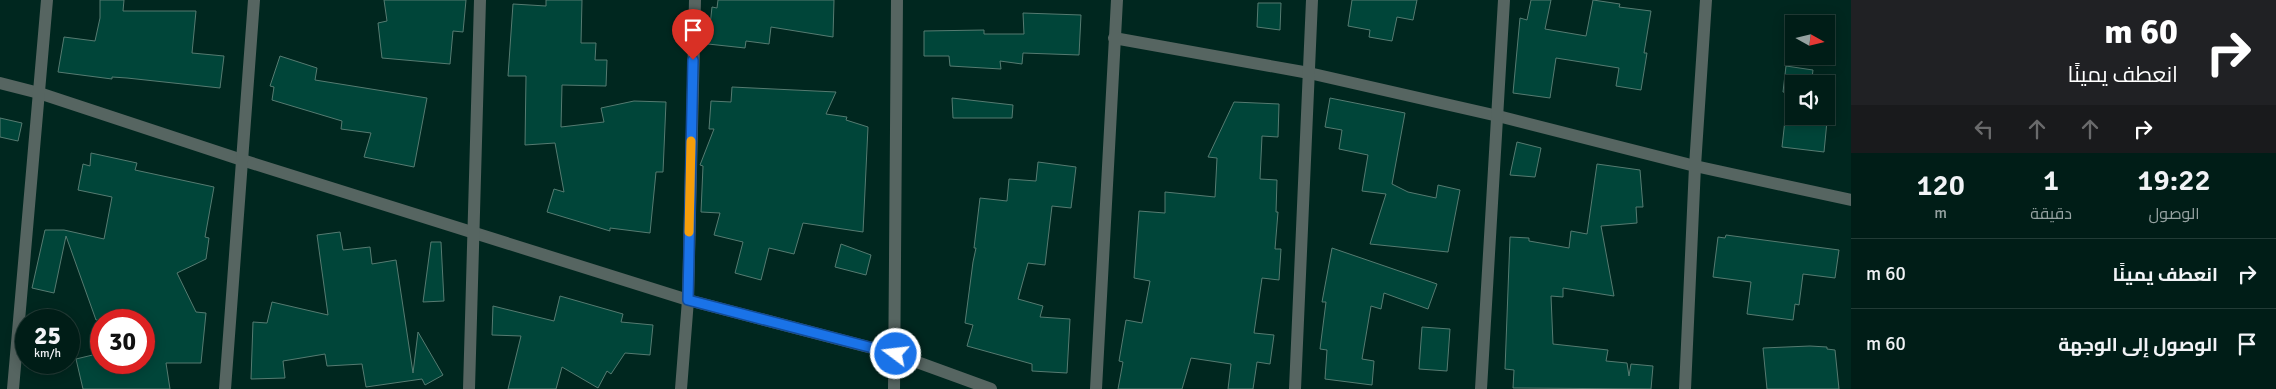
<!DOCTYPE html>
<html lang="ar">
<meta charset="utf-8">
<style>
body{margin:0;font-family:Signika,Cairo,sans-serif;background:#0e2a24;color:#f1f3f6;direction:rtl;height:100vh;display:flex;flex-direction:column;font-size:19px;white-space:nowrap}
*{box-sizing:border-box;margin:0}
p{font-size:16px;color:#95a2a1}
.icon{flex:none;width:28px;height:28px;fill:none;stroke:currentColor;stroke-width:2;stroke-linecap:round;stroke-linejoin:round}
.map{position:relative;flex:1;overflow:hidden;direction:ltr}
.details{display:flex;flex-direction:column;background:#001d17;width:425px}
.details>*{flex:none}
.hud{background:#202124;color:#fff;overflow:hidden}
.needle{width:32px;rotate:98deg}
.tools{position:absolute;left:1785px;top:15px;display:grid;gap:10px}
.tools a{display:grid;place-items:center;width:50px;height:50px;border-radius:0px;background:#001d17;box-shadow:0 2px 12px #0003,0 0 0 1px #223b36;font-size:25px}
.speed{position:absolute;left:15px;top:309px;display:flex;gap:10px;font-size:25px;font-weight:700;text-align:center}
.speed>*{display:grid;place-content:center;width:65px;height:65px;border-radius:50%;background:#001d17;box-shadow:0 2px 12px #0003,0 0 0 1px #223b36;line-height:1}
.speed small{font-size:12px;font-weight:400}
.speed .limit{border:8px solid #d22;background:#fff;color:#111}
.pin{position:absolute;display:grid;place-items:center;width:42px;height:42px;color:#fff;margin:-51px -21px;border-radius:50% 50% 50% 0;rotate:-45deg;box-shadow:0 0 5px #0007}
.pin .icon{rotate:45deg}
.me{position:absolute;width:55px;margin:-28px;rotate:285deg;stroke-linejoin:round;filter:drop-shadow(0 0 4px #0008)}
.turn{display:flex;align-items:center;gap:18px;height:105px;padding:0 15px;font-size:22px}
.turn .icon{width:65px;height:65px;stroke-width:2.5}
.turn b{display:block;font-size:35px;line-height:42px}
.lanes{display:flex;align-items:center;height:48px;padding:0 15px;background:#0003;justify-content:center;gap:25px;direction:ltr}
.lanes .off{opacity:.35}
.eta{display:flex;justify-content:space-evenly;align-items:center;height:85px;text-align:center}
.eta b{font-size:30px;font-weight:600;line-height:35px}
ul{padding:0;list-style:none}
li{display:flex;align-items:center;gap:15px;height:70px;padding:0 15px;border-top:1px solid #223b36}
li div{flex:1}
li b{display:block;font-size:19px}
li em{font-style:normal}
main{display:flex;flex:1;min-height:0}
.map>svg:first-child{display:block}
.building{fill:#004539;stroke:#557b71;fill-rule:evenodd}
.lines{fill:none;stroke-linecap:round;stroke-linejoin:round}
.street{stroke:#566561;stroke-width:12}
.route-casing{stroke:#114b97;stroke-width:12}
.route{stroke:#1a73e8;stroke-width:9}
.slow{stroke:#f59e0b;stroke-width:9}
</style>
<main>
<section class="details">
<div class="hud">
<div class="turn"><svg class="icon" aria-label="right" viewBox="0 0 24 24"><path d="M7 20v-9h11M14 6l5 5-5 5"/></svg><div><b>60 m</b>انعطف يمينًا</div></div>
<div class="lanes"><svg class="icon off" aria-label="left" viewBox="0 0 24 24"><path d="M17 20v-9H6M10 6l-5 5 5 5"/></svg><svg class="icon off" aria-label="ahead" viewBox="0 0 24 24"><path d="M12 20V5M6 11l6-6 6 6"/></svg><svg class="icon off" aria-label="ahead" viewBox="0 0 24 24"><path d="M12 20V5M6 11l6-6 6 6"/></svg><svg class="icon" aria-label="right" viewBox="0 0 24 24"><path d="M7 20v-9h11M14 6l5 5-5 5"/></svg></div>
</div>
<div class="eta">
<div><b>19:22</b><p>الوصول</p></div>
<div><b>1</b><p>دقيقة</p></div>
<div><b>120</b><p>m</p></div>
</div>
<ul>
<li><svg class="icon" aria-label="right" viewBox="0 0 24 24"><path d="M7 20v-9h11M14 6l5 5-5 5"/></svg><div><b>انعطف يمينًا</b></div><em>60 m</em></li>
<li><svg class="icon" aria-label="arrive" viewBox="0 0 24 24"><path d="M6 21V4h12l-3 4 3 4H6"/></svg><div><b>الوصول إلى الوجهة</b></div><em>60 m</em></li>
</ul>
</section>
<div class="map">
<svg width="1851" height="389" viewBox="0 0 1851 389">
<rect width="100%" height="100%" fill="#00271f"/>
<g class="building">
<path d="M100 0H124L123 11H196L192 53 224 56 220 88 127 78 112 77V79L58 72 64 37 95 41 100 18Z"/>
<path d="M384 0H466L463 32 453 31 450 64 382 58 378 23 387 21Z"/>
<path d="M546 0H582L581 43H596L595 60H607L606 86 562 85 561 127 604 122 601 108 634 101 666 102 663 172H656L650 233 610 228V231L547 212 554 189 564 192 555 143 525 145 526 76H508L513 4 546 6Z"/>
<path d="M718 0H834L833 37 771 27 769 44 746 41 745 48 708 44 712 7 717 8Z"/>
<path d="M1352 0H1417L1413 20 1397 17 1392 41 1369 37 1370 30 1348 26Z"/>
<path d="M1531 0H1551L1545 29 1586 36 1593 0 1620 4 1619 7 1651 11 1644 53H1647L1641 90 1616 86 1619 68 1556 58 1550 98 1513 93 1520 18 1527 20Z"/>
<path d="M1258 3H1281L1280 30 1257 27Z"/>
<path d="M1023 13 1081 15 1079 55 1023 53 1022 64 1000 61 1001 69 950 66 949 56H924V31L984 30V34H1024Z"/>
<path d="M280 56 317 68 315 80 427 98 414 167 364 157 371 133 341 129 342 121 272 100 274 87 270 86Z"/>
<path d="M1786 66 1813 70 1812 78 1831 80 1824 152 1782 147 1788 93 1783 92ZM1794 84H1826V116H1794Z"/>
<path d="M732 87 836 92 826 114 847 117 846 120 868 127 863 232 803 223 794 254 769 248 761 280 735 273 743 242 714 235 720 213 701 212 703 166 700 165 714 129H709L711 101 731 102Z"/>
<path d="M952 98 1013 105 1012 118H953Z"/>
<path d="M1330 98 1405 113 1392 184 1408 192 1436 198 1438 185 1460 190 1448 252 1370 244 1386 194 1362 191 1368 155 1339 149 1342 130 1325 127Z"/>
<path d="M1234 102 1279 104 1278 137 1262 136 1260 179 1277 180 1276 212H1278L1275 249H1281L1279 280 1262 278 1254 333 1274 335 1270 364 1257 362 1253 389H1228L1231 364 1191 358 1182 389H1118L1123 362 1119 361 1126 320 1142 323 1150 281 1134 278 1139 211 1165 213V192L1215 197 1217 158 1208 157Z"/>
<path d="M0 118 22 123 18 141 0 137Z"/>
<path d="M1517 142 1541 148 1535 177 1510 175Z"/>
<path d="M91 153 137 163 135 170 214 187 205 237 209 238 206 259 177 273 196 312 206 313 201 363H166L170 389H83L76 359 101 353V362H144V320H96L66 236 54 293 32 288 45 230H64L104 239 112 197 78 190 83 164 90 166Z"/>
<path d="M1038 162 1076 167 1071 208 1052 206 1045 265 1028 263 1018 299 1043 306 1040 317 1070 319 1067 373 1032 371V364L967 346 973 325 965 323 973 262 976 248H974L980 198 1007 201 1009 179 1036 181Z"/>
<path d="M1597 164 1640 170 1643 207H1636L1637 223 1601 226 1614 296 1563 288V297L1551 296 1553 344 1608 350 1606 361 1627 363 1629 376 1631 364 1653 366 1651 389 1513 388 1514 370 1505 369 1510 237 1529 238V241L1569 248 1571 231 1587 234Z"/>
<path d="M340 232 343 250 370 247 372 264 396 260 413 373 418 332 443 375 425 385 422 379 366 387 362 364 327 366 325 354 283 361 285 378 251 379 253 322 267 323 272 302 328 315 317 235Z"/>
<path d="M1726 235 1839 250 1835 278 1803 274 1799 305 1795 304 1793 320 1747 314 1751 282 1713 277 1718 237 1725 238Z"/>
<path d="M431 242H441L444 301 423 302Z"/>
<path d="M841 244 871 255 866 275 835 267Z"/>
<path d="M1332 248 1437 284 1428 309 1384 293 1381 309 1371 306 1362 359 1374 361 1372 385 1325 379 1327 350 1320 349 1326 302H1322Z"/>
<path d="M560 296 623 314 621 322 653 325 650 355 625 353 611 374 607 371 598 388 562 367 556 389H508L521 336 492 335 493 306 554 321Z"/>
<path d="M1422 327 1450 329 1447 371 1419 369Z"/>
<path d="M1810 346 1827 347V349L1835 350 1839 389H1767L1763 348Z"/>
</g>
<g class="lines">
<g class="street">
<path d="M1114 38 1309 73 1498 116 1695 166 1851 200"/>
<path d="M0 83 39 93 242 160 688 300 895 354 991 389"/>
<path d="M13 389 47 0"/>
<path d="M225 389 254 0"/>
<path d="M469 389 480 0"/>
<path d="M681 389 688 300 695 0"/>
<path d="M894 389 897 0"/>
<path d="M1096 389 1117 0"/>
<path d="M1295 389 1312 0"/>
<path d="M1481 389 1504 0"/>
<path d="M1685 389 1695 166 1706 0"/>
</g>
</g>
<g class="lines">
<g class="route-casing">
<path id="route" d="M693 60 688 300 896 354"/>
</g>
<use href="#route" class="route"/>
<path class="slow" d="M689 232 691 141"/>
</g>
</svg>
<div class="tools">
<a><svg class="needle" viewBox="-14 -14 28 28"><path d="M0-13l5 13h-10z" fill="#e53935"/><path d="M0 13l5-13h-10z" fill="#95a2a1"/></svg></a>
<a><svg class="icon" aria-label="sound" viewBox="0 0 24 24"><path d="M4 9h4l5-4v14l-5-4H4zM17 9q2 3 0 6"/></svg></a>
</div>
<div class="speed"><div>25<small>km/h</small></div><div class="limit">30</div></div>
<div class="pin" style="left:693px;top:60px;background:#d93025"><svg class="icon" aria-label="arrive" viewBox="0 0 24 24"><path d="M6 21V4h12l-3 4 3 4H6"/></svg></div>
<svg class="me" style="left:896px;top:354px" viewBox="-20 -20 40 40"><circle r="17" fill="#1a73e8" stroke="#fff" stroke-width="3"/><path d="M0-11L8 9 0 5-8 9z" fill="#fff"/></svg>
</div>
</main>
